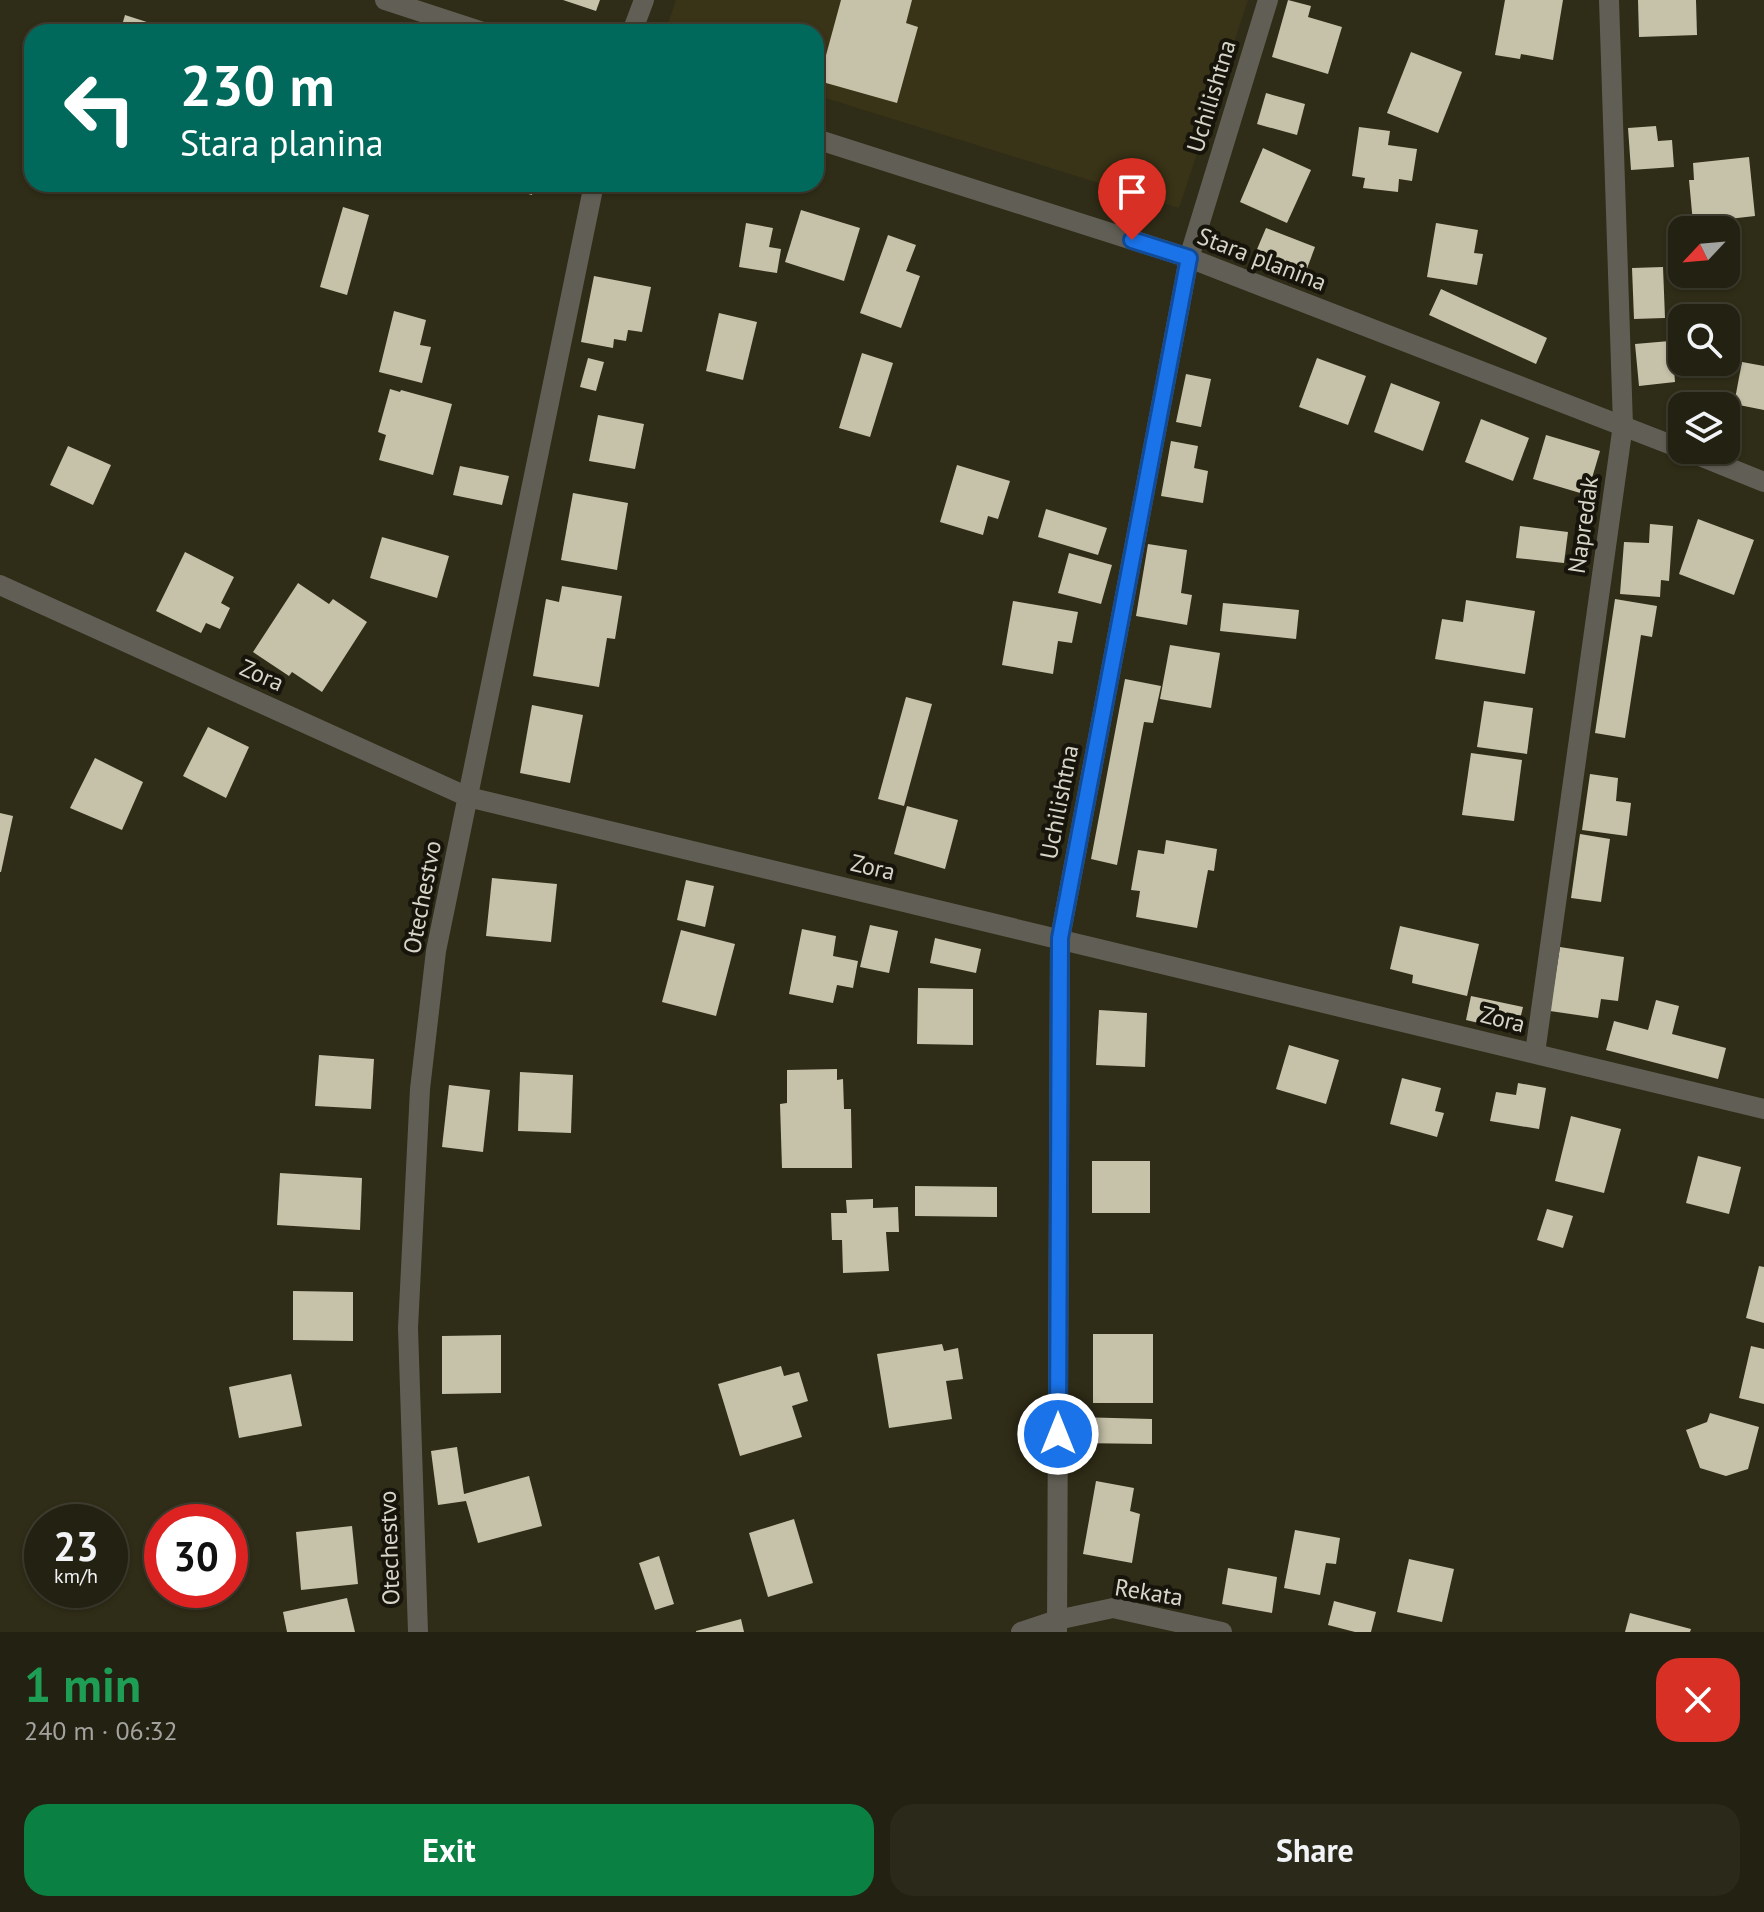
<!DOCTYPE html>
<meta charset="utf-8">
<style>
body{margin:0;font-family:"PT Sans",sans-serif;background:#2b291a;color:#f1f3f6;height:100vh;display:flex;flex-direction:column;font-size:30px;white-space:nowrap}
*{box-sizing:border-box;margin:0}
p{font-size:26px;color:#a3a39f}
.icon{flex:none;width:44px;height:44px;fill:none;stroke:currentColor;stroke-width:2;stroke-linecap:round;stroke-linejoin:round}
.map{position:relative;height:1632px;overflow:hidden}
.side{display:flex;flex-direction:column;background:#232111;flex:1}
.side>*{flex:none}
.banner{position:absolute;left:24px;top:24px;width:800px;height:168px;border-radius:24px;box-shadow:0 2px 6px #0004,0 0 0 2px #403e31;background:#00695c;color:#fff;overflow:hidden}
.needle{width:52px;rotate:244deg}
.tools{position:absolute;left:1668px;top:216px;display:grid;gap:16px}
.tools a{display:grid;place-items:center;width:72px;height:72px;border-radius:16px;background:#232111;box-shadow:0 2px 6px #0004,0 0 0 2px #403e31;font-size:40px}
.speed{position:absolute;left:24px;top:1504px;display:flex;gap:16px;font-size:40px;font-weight:700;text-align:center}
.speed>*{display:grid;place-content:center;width:104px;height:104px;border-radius:50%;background:#232111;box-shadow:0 2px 6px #0004,0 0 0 2px #403e31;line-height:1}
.speed small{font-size:20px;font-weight:400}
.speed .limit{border:12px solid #d22;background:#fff;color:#111}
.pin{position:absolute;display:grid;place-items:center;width:68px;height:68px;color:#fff;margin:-82px -34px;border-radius:50% 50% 50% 0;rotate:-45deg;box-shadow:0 0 8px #0007}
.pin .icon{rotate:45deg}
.me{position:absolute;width:88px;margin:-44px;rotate:0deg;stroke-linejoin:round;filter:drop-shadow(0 0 6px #0008)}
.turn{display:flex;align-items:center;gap:28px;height:168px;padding:0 24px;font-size:36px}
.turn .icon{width:104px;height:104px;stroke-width:2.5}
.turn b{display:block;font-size:56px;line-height:68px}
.round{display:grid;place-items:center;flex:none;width:84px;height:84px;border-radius:24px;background:#2b291a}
.headline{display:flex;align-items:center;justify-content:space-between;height:136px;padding:0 24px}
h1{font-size:48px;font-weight:800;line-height:60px;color:#1e9e55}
.cta{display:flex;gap:16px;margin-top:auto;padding:16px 24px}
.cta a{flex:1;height:92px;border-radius:24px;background:#0b8043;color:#fff;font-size:32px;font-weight:800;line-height:92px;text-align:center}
.cta a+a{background:#2b291a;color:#f1f3f6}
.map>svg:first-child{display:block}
.built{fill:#393417}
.building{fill:#c6c2a9}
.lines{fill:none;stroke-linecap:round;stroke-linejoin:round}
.minor{stroke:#615f55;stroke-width:20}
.tertiary{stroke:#615f55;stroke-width:20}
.route-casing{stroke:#114b97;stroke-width:20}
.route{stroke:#1a73e8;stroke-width:14}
.labels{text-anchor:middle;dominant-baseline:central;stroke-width:8;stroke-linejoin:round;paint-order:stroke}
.street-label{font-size:24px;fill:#d7d5c8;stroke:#16140b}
</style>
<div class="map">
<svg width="1764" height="1632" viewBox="0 0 1764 1632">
<rect width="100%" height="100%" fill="#2f2c17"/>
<path class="built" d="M676 0H1248L1179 208 816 95V32H665Z"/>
<g class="building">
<path d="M563 0H600L596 11Z"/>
<path d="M841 0H912L906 23 918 27 897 103 819 81Z"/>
<path d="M1288 0 1311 6 1308 17 1342 27 1328 74 1272 57Z"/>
<path d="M1505 0H1563L1553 60 1521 54 1520 59 1495 55Z"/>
<path d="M1638 0H1696L1697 35 1639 37Z"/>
<path d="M125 15 153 24 151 32H120Z"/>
<path d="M1411 52 1462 72 1438 133 1387 113Z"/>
<path d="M1266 93 1305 104 1297 135 1257 124Z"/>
<path d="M1656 126 1658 141 1672 140 1674 167 1631 170 1628 128Z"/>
<path d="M1359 127 1390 131 1388 145 1417 149 1412 181 1399 179 1398 192 1363 188 1365 178 1352 176Z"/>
<path d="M1263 148 1311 170 1287 223 1240 202Z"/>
<path d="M1749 157 1755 216 1693 223 1689 180H1694L1693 163Z"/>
<path d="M492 184H535L532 195Z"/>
<path d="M343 207 369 215 347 295 320 287Z"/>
<path d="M801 210 860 228 844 281 785 262Z"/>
<path d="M746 223 773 228 769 247 781 249 777 273 739 267Z"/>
<path d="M1436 223 1478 230 1474 253 1483 254 1477 285 1427 277Z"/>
<path d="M1266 228 1315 247 1305 274 1255 254Z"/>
<path d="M888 235 916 245 906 271 920 276 901 328 860 313Z"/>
<path d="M1663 267 1665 318 1634 319 1632 268Z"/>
<path d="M594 276 651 287 642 332 628 330 626 341 614 339 613 348 581 342Z"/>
<path d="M1441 289 1547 338 1536 364 1429 315Z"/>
<path d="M394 311 426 320 420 345 431 347 422 383 379 372Z"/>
<path d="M719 313 757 322 743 380 706 371Z"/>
<path d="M1681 340 1684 368 1674 369 1675 382 1639 386 1635 344Z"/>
<path d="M862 353 893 363 870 437 839 428Z"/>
<path d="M588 358 604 362 596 391 580 387Z"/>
<path d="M1317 358 1366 376 1348 425 1299 407Z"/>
<path d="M1742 362 1764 366V410L1734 404Z"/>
<path d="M1186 374 1211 379 1201 427 1176 422Z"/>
<path d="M1391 383 1440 402 1423 451 1374 432Z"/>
<path d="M390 389 400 392 401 390 452 404 433 475 379 460 386 435 378 432Z"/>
<path d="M598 415 644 424 635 469 589 461Z"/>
<path d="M1481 419 1529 438 1513 481 1465 462Z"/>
<path d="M1546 435 1600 451 1587 495 1533 479Z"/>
<path d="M1171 441 1198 446 1194 468 1208 471 1203 503 1161 496Z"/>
<path d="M68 446 111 465 93 505 50 485Z"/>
<path d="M957 465 1010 481 998 519 988 516 983 535 940 522Z"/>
<path d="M460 466 509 476 502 505 453 495Z"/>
<path d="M573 493 628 503 617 570 561 560Z"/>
<path d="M1046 509 1107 528 1098 555 1038 537Z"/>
<path d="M1698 519 1754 540 1734 595 1679 574Z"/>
<path d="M1650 524 1673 526 1669 581 1661 580 1660 597 1620 594 1624 542 1649 543Z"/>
<path d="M1520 526 1568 532 1564 563 1516 558Z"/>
<path d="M382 537 449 556 437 598 370 578Z"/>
<path d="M1148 544 1187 550 1181 593 1192 595 1187 625 1136 616Z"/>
<path d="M185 552 234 577 221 603 230 608 220 629 206 623 201 633 156 611Z"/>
<path d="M1069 553 1112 565 1101 604 1058 593Z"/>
<path d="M298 583 329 604 333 599 367 622 322 692 292 672 289 676 253 652Z"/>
<path d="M562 586 622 596 615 639 607 638 599 687 533 676 546 599 559 602Z"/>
<path d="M1615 599 1657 606 1652 637 1641 635 1625 738 1595 733Z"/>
<path d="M1466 600 1535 611 1525 674 1435 659 1442 619 1463 622Z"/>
<path d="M1013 601 1078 612 1072 643 1058 641 1053 674 1002 665Z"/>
<path d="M1223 603 1299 610 1296 639 1220 631Z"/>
<path d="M1170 645 1220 653 1211 708 1160 699Z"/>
<path d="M1125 679 1161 686 1153 723 1144 722 1117 865 1091 859Z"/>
<path d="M906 697 932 704 904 806 878 799Z"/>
<path d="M1484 701 1533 708 1527 754 1477 747Z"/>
<path d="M532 705 583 715 570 783 520 773Z"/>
<path d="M208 727 249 747 226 798 183 776Z"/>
<path d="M1471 753 1522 760 1514 821 1462 815Z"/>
<path d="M95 758 143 782 122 830 70 808Z"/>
<path d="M1590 774 1618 778 1616 801 1631 803 1627 836 1582 830Z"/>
<path d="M907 806 958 820 945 869 894 854Z"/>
<path d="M0 813 13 816 1 872H0Z"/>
<path d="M1580 834 1610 839 1601 902 1571 898Z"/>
<path d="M1166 840 1217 849 1214 871 1208 870 1197 928 1136 917 1140 891 1131 890 1138 850 1164 854Z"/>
<path d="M492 878 557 884 551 942 486 936Z"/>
<path d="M686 880 714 886 705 927 677 920Z"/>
<path d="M870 925 898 931 889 973 860 967Z"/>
<path d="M1400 926 1479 944 1467 996 1412 983 1413 975 1390 969Z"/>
<path d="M802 929 836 936 833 956 858 961 853 988 837 985 833 1003 789 994Z"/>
<path d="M681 930 735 944 716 1016 662 1002Z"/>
<path d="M935 938 981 949 976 973 930 963Z"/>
<path d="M1560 947 1624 957 1618 1001 1601 999 1598 1018 1550 1011Z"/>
<path d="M918 988 973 989V1045L917 1044Z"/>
<path d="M1471 996 1523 1007 1517 1032 1466 1020Z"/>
<path d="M1656 1000 1679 1006 1672 1034 1726 1048 1718 1079 1606 1050 1614 1021 1648 1030Z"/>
<path d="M1099 1010 1147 1013 1145 1067 1096 1065Z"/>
<path d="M1289 1045 1339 1060 1326 1104 1276 1089Z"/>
<path d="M319 1055 374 1059 371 1109 315 1106Z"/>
<path d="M837 1069V1080L843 1079 844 1109H851L852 1168H782L780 1104 787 1103V1070Z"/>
<path d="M520 1072 573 1075 571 1133 518 1131Z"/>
<path d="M1402 1078 1441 1088 1435 1111 1444 1113 1437 1137 1390 1124Z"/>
<path d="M1518 1083 1546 1088 1539 1129 1490 1121 1496 1092 1516 1095Z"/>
<path d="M449 1085 490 1090 483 1152 442 1147Z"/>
<path d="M1571 1116 1621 1129 1604 1193 1555 1181Z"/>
<path d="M1698 1156 1741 1167 1729 1214 1686 1203Z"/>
<rect x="1092" y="1161" width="58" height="52"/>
<path d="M280 1173 362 1178 360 1230 277 1225Z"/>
<path d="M915 1186 997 1187V1217L915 1216Z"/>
<path d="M873 1199V1208L898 1207 899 1232H886L889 1271 843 1273 842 1240H832L831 1213H847L846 1200Z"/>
<path d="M1547 1209 1573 1216 1563 1248 1537 1240Z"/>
<path d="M1759 1266 1764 1267V1323L1746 1318Z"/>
<path d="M293 1291 353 1292V1341L293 1340Z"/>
<rect x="1093" y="1334" width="60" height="69"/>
<path d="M501 1335V1393L442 1394V1336Z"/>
<path d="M942 1344 944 1351 958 1348 963 1379 946 1381 952 1419 889 1428 877 1354Z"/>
<path d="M1751 1346 1764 1349V1404L1739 1398Z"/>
<path d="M781 1366 784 1376 799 1372 808 1401 792 1406 802 1437 740 1456 718 1384Z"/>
<path d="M291 1374 302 1426 239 1438 229 1387Z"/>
<path d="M1710 1413 1759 1427 1748 1469 1726 1476 1700 1468 1686 1430 1707 1422Z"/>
<path d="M1076 1417 1152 1419V1444L1076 1443Z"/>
<path d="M457 1447 464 1494 529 1476 542 1526 478 1543 466 1501 438 1505 431 1451Z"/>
<path d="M1096 1481 1134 1488 1130 1511 1140 1514 1132 1563 1083 1554Z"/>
<path d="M794 1519 813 1583 768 1597 749 1533Z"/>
<path d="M352 1526 358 1584 301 1590 296 1532Z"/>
<path d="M1295 1530 1340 1538 1336 1564 1326 1563 1320 1595 1284 1588Z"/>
<path d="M659 1556 674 1604 655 1610 639 1563Z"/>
<path d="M1409 1559 1454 1569 1442 1622 1397 1612Z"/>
<path d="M1228 1568 1277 1577 1272 1613 1222 1604Z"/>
<path d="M347 1598 355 1632H287L283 1612Z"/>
<path d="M1334 1601 1376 1612 1371 1632H1355L1328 1625Z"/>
<path d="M1630 1613 1691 1629 1690 1632H1625Z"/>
<path d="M741 1619 744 1632H696V1631Z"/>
</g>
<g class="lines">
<g class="minor">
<path d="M632 32 644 0"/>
<path d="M0 585 468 797 1764 1109"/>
<path d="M1535 1053 1623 425 1609 0"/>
<path d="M418 1632 408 1328 420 1089 436 951 594 184"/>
<path d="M1021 1632 1057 1620 1113 1608 1222 1632"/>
<path d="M1057 1632 1060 938 1189 258 1268 0"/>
</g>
<g class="tertiary">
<path d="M385 0 483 32"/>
<path d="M816 139 1189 258 1682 449"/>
<path d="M1685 450 1764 482"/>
</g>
</g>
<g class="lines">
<g class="route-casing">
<path id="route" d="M1058 1434 1060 938 1189 258 1132 240"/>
</g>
<use href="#route" class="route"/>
</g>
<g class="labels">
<g class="street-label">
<text transform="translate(1211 96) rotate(-73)">Uchilishtna</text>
<text transform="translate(1262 259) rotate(21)">Stara planina</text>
<text transform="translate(1583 525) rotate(-82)">Napredak</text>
<text transform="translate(262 675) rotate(24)">Zora</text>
<text transform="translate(1059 802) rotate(-79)">Uchilishtna</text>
<text transform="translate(873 867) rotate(13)">Zora</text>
<text transform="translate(422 897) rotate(-79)">Otechestvo</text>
<text transform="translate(1503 1019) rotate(14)">Zora</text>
<text transform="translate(389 1548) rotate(-92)">Otechestvo</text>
<text transform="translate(1149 1592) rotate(9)">Rekata</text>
</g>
</g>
</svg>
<div class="tools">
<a><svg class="needle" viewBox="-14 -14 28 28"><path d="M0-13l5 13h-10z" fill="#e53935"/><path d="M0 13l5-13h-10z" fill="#a3a39f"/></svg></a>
<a><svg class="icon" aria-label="search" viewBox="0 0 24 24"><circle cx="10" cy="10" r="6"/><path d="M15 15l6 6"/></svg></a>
<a><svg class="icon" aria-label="layers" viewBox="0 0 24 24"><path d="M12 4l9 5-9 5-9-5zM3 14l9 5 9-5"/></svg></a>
</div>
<div class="speed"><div>23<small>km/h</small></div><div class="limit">30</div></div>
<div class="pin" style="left:1132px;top:240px;background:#d93025"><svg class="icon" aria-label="arrive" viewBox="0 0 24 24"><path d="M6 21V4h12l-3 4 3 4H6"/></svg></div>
<svg class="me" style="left:1058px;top:1434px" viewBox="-20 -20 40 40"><circle r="17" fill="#1a73e8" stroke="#fff" stroke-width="3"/><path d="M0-11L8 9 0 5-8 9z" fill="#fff"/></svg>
<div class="banner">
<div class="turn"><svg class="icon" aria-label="left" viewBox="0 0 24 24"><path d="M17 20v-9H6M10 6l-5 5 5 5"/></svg><div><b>230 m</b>Stara planina</div></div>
</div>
</div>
<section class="side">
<div class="headline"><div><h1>1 min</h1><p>240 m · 06:32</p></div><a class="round" style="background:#d93025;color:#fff"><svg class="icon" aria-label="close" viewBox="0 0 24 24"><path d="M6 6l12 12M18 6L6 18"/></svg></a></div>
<div class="cta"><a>Exit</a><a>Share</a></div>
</section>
